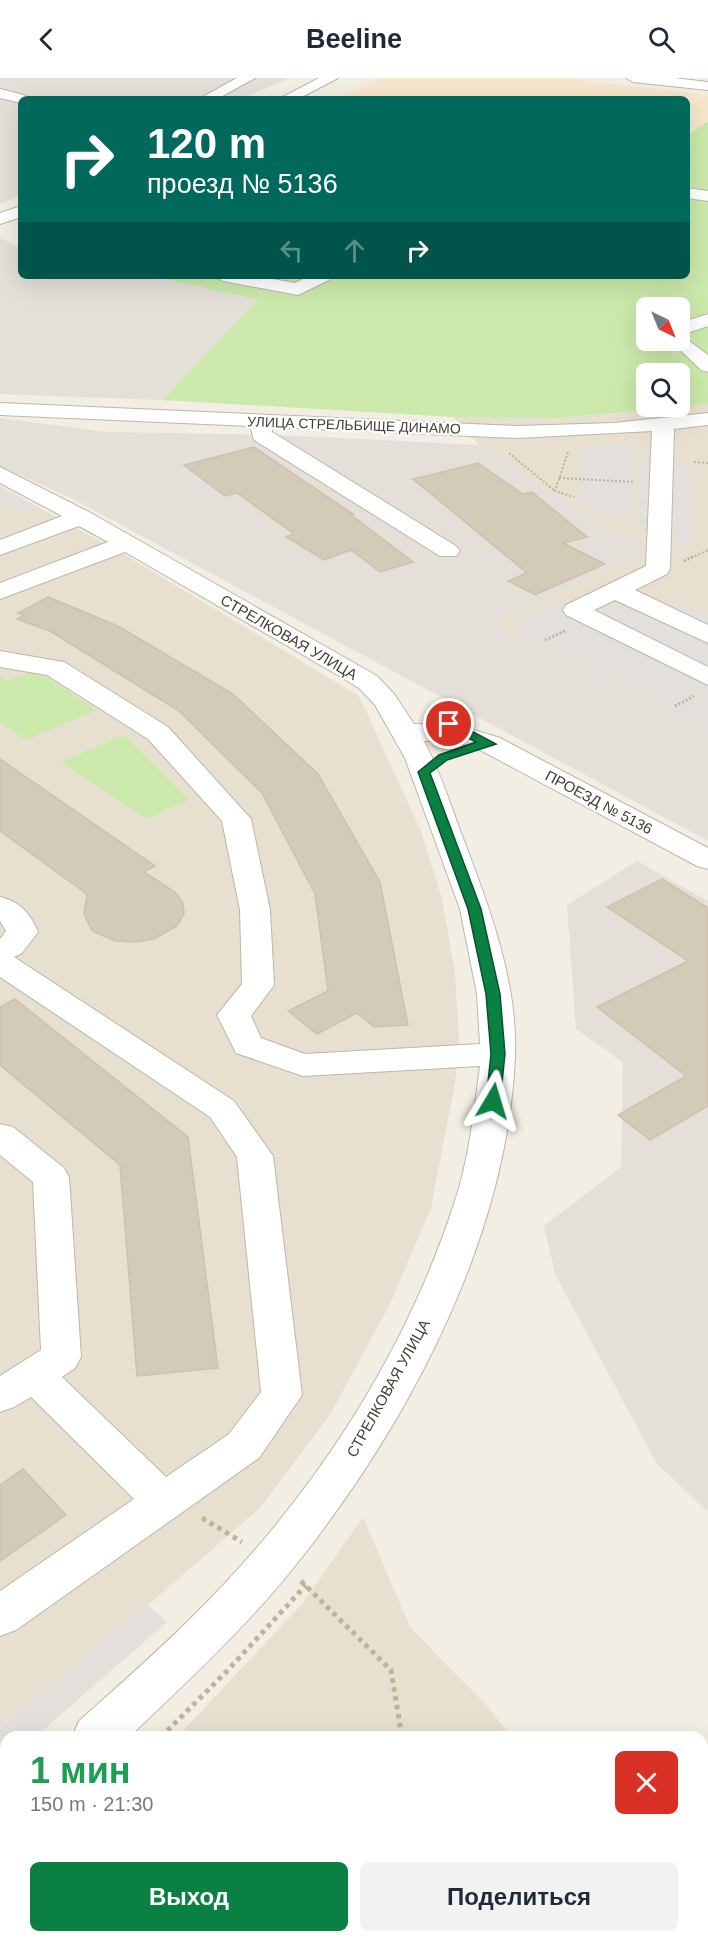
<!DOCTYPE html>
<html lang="ru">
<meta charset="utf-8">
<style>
body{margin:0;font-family:Arial,sans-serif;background:#f2f2f3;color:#1f2937;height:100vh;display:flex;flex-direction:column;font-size:22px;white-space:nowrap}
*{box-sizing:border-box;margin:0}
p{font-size:20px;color:#747a83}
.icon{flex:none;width:33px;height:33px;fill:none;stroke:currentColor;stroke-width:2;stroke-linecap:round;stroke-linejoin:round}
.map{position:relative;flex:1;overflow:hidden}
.panel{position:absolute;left:0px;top:1653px;width:708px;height:212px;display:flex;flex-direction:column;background:#fff;border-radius:18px 18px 0 0;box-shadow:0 6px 24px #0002}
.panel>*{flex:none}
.guide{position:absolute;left:18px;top:18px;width:672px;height:183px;border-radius:9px;box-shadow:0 6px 24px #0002;background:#00695c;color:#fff;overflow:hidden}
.needle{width:39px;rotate:137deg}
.controls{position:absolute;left:636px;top:219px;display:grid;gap:12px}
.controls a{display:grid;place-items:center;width:54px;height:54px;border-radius:9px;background:#fff;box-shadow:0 6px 24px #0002;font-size:30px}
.pin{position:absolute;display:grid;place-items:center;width:51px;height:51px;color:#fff;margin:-26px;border:3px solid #fff;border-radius:50%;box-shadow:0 2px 6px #0007}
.me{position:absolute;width:66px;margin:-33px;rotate:7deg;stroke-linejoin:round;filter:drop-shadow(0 0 4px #0008)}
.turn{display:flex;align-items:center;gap:21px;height:126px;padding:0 30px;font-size:27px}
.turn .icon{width:78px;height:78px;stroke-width:2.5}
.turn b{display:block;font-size:42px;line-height:51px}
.lanes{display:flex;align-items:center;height:57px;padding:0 30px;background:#0003;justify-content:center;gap:30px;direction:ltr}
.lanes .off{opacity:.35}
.round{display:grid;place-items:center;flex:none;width:63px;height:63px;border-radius:9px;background:#f2f2f3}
.head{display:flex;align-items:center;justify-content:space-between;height:102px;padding:0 30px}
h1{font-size:36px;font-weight:600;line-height:45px;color:#1e9e55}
.primary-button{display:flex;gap:12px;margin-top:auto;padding:12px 30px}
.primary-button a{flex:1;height:69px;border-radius:9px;background:#0b8043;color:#fff;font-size:24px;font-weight:600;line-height:69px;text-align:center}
.primary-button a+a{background:#f2f2f3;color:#1f2937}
header{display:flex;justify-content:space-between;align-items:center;height:78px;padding:0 30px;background:#fff;font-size:27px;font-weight:600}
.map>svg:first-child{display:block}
.residential{fill:#e7e0d1}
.commercial{fill:#f6e6cd}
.industrial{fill:#e4dfd9}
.green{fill:#cbe9aa;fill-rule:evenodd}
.parking{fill:#e3e0dc}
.building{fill:#d4cab8;stroke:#cfc2ab;stroke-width:1.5}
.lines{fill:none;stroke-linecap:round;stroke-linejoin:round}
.minor-casing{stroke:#beb6a6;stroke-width:2}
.path-far2{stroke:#c0b396;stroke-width:2;stroke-dasharray:2 2;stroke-linecap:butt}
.path-far1{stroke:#c0b396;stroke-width:3;stroke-dasharray:2 2;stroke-linecap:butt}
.path{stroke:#c0b396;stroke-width:5;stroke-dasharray:4.5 4.5;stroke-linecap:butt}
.minor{fill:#fff;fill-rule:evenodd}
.route{fill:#0b8043;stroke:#07532c;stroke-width:1.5}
.labels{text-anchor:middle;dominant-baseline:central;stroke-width:4.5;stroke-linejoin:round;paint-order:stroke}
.far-street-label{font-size:14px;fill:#453e33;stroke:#fff}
.street-label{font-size:15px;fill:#453e33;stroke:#fff}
</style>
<header><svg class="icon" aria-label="back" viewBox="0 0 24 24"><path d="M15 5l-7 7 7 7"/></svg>Beeline<svg class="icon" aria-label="search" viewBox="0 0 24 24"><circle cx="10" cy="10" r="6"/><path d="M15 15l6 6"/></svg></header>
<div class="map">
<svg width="708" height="1864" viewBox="0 0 708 1864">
<rect width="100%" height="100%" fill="#f3eee3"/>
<g class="residential">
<path d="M708 326V658L489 546 645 474 484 372 453 339 561 340Z"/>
<path d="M0 408 127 478 359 618 421 753 442 821 455 896 459 960 455 1005 431 1130 390 1226 331 1335 260 1430 148 1527 0 1649Z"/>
<path d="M363 1439 410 1549 491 1632 511 1659H177L302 1526Z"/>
<path d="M6 1817V1858H658L662 1864H0V1822Z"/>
</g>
<path class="commercial" d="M380 0H564L708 17V43L687 58V21H338Z"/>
<g class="industrial">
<path d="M0 0H289L241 21H21V117L0 126Z"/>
<path d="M0 160 21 170V198H150L258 222 162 322 0 316Z"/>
<path d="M0 340 108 354 279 357 479 367 646 474 490 546 708 658V763L75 422 0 388Z"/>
<path d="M637 783 708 823V1434L657 1386 555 1196 544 1148 621 1089 623 984 576 951 567 827Z"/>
</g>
<g class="green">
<path d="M708 43V326L560 340 453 339 162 322 258 222 150 198H687V58ZM646 230H680V262H646ZM646 296H680V328H646Z"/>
<path d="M35 592 96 632 26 662 0 644V598L9 603Z"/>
<path d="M125 657 189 721 147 741 61 684Z"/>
</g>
<g class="parking">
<path d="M584 366 634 369 631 438 594 436 595 428 578 424Z"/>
<path d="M640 381 655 382 653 448 637 447Z"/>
<path d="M676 385 691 386V466L675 465Z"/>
<path d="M0 409 37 428 22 434 0 422Z"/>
<path d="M607 514 657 538 685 525 708 536V654L515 557 528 550 515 544 559 524 572 530Z"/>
<path d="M148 1527 167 1544 35 1659H6V1684L0 1689V1649Z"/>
</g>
<g class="building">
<path d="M254 369 353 436H350L413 484 380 494 351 472 324 482 286 459 294 456 237 415 225 418 184 387Z"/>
<path d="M478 385 523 416 532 414 587 459 563 465 605 486 535 517 508 503 527 495 413 401Z"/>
<path d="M48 519 118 548 233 616 318 696 380 804 408 947 374 949 357 935 317 956 288 933 328 913 315 816 262 715 179 633 50 553 17 541 24 537 18 535Z"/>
<path d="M0 681 155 788 144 794 175 814 183 825 184 836 177 848 154 861 135 864 115 863 92 853 84 836 87 816 0 753Z"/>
<path d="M662 801 708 830V1028L650 1062 618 1037 686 998 597 929 688 883 607 829Z"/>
<path d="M15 921 188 1059 218 1290 137 1298 120 1087 0 987V929Z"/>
<path d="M23 1391 66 1437 0 1483V1407Z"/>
</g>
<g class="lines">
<g class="minor-casing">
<g id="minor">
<path d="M237 0H255L217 21H199Z"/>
<path d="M319 0H338L298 21H279Z"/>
<path d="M626 0H674L708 4V12L633 4Z"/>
<path d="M0 11 27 18 29 21H21V25L0 20Z"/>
<path d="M687 110 708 113V123L687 120Z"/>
<path d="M21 128V139L0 146V135Z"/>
<path d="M214 198H255L295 205 309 198H332L329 202 298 217 223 203Z"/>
<path d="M708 236V248L681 257 708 277V294L701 292 670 262H680V245Z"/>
<path d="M0 325 518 348 614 345 708 335V347L674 351 670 491 667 496 635 512 708 547V565L615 522 594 532 708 589V607L566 537 563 532 566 527 646 488 652 353 518 360 272 349V354L456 468 460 473 456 478H440L254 362 250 348 0 337Z"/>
<path d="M0 389 89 434 377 598 394 616 414 646 458 647 500 660 708 770V791L697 788 480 672 455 663H424C439 691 449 722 460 752 487 823 518 901 515 978 508 1155 413 1336 306 1474 254 1542 191 1600 129 1659H72L79 1643C117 1609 156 1575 192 1539 309 1424 403 1282 454 1126 469 1082 474 1034 480 988L303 998 236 975 217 937 242 906 240 832 222 743 148 661 47 597 0 589V573L64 584 168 649 251 741 270 832 274 907 251 938 261 960 305 976 480 966 477 916 460 831 405 680 375 627 359 610 336 596 125 474 0 521V505L108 464 79 448 0 477V462L62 438 0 405Z"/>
<path d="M0 819C19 823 31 836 38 854L22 875 14 879 234 1023 273 1078 302 1317 259 1380 16 1552 0 1558V1513L134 1421 31 1319 14 1329 0 1334V1298L41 1272 33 1104 0 1077V1046L13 1049 64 1090 69 1099 81 1279 75 1290 62 1299 166 1399 229 1356 261 1314 237 1079 210 1039 0 899V861L6 853 0 843Z"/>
<path d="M6 1713V1762L0 1765V1715Z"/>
<path d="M187 1858H241L243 1864H190Z"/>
<path d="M563 1858H617L619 1864H566Z"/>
</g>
</g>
<g class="path-far2">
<path d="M568 374 555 413 574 419"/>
<path d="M509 375 555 413"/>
<path d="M694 384 708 385"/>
<path d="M559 400 634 404"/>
<path d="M691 480 708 472"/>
</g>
<g class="path-far1">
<path d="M684 483 694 478"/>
<path d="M545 562 565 553"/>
<path d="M675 628 694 618"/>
</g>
<g class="path">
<path d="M202 1440 242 1464"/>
<path d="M301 1503 391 1592 402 1659"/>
<path d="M161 1659 228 1592 306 1507"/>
<path d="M0 1799 6 1794"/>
</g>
<use href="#minor" class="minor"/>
</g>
<path class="route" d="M445 643H453L496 666 447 682 430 695 481 831 500 916 505 976 500 1023 493 1027 486 1023 491 976 486 916 468 831 418 694 439 677 476 664 445 648Z"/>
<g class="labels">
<g class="far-street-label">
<text transform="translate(354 347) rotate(2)">УЛИЦА СТРЕЛЬБИЩЕ ДИНАМО</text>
</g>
<g class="street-label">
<text transform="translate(289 559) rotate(30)">СТРЕЛКОВАЯ УЛИЦА</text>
<text transform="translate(599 724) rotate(28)">ПРОЕЗД № 5136</text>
<text transform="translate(388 1310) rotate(-61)">СТРЕЛКОВАЯ УЛИЦА</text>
</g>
</g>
</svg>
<div class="controls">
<a><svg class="needle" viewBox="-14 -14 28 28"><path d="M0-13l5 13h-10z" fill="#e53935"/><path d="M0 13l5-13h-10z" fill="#747a83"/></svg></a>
<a><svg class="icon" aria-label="search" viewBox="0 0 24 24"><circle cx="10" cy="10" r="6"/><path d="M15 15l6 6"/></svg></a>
</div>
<div class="pin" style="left:449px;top:646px;background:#d93025"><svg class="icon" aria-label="arrive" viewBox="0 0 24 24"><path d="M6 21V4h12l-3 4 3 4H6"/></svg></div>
<svg class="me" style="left:493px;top:1023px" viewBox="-20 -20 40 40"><path d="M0-17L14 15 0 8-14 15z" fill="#0b8043" stroke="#fff" stroke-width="4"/></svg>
<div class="guide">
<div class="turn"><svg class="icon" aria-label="right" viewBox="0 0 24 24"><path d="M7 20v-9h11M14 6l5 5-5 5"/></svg><div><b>120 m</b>проезд № 5136</div></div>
<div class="lanes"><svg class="icon off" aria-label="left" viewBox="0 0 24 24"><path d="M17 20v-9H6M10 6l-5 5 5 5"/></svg><svg class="icon off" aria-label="ahead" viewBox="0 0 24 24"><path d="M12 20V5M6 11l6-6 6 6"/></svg><svg class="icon" aria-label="right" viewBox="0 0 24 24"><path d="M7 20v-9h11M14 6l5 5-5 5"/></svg></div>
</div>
<section class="panel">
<div class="head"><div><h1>1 мин</h1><p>150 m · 21:30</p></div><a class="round" style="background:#d93025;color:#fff"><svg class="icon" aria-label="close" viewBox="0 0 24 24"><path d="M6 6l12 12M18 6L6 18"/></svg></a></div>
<div class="primary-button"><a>Выход</a><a>Поделиться</a></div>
</section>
</div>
